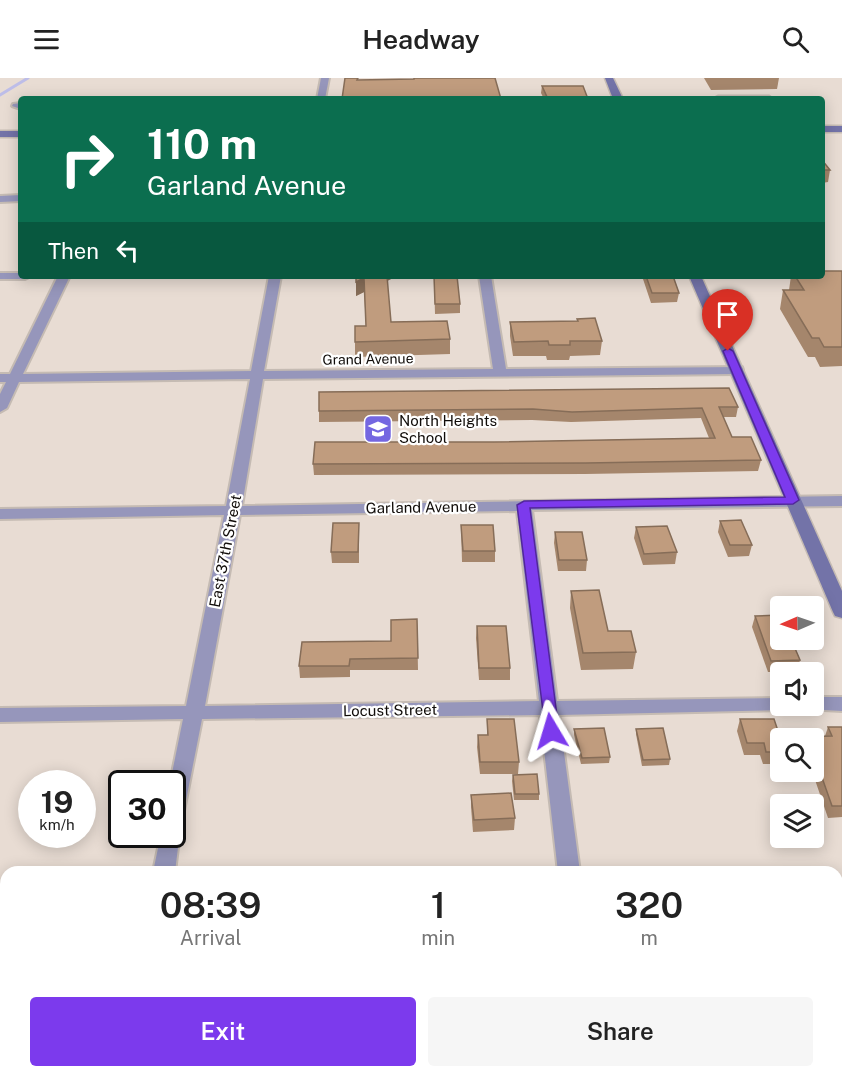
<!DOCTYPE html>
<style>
body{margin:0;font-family:"Public Sans",sans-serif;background:#f6f6f6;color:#222;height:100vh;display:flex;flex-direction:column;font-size:22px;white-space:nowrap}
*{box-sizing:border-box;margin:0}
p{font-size:20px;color:#767676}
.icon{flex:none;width:33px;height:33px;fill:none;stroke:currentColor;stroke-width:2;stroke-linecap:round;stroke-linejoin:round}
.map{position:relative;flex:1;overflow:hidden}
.drawer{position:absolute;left:0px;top:788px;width:843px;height:212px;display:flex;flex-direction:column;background:#fff;border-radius:18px 18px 0 0;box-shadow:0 3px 15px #0003}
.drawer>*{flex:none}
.banner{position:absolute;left:18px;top:18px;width:807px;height:183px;border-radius:6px;box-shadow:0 3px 15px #0003;background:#0b6e4f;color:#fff;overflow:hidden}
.needle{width:39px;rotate:268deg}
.controls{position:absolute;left:770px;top:518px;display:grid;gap:12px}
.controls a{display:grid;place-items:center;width:54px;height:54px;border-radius:6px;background:#fff;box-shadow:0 3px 15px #0003;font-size:30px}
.speed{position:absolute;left:18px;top:692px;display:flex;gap:12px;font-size:30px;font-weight:700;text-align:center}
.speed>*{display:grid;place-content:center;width:78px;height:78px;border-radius:50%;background:#fff;box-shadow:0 3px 15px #0003;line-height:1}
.speed small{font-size:15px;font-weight:400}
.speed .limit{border:3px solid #111;border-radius:9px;background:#fff;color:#111}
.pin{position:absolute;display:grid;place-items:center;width:51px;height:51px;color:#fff;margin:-62px -26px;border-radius:50% 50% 50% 0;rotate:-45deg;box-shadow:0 0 6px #0007}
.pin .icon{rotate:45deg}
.me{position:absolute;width:66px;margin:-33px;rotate:353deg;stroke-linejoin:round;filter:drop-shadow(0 0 4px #0008)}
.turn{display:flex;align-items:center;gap:21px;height:126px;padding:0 30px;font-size:27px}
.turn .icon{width:78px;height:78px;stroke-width:2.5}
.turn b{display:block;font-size:42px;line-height:51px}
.then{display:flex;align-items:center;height:57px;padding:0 30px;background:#0003;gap:12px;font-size:22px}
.eta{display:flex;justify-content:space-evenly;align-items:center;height:102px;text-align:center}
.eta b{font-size:36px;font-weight:600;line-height:42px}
.button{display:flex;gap:12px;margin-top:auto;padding:12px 30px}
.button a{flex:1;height:69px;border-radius:6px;background:#7c3aed;color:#fff;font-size:24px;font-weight:600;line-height:69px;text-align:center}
.button a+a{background:#f6f6f6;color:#222}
header{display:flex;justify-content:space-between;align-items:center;height:78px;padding:0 30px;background:#fff;font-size:27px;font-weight:600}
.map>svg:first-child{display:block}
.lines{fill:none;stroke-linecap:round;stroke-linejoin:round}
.stream{stroke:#bdbde8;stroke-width:3}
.lane-casing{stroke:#c5bbb3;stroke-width:3}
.street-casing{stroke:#c5bbb3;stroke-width:4}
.secondary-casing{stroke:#c5bbb3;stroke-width:3}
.lane{fill:#9696bb;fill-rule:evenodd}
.street{fill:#9696bb;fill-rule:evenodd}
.secondary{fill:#7373a8;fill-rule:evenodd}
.wall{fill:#a5866c}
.shaded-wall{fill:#866d58}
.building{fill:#c09c7e;stroke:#866d58;stroke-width:1.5}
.route{fill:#7c3aed;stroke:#51269a;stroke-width:1.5}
.labels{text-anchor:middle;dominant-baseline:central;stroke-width:4.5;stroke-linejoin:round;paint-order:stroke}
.far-street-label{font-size:14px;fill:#100c09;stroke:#fff}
.poi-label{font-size:15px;fill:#100c09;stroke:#fff;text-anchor:start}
.street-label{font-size:15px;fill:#100c09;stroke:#fff}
</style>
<header><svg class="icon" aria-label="menu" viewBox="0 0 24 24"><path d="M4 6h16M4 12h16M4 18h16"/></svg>Headway<svg class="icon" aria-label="search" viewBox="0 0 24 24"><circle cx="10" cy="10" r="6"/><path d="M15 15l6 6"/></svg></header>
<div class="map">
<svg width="842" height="998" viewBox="0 0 842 998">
<rect width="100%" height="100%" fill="#e8dcd3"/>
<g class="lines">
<path class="stream" d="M0 17 28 0"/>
<g class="lane-casing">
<path id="lane" d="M718 18H769L773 21H718L716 19Z"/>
</g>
<g class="street-casing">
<g id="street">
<path d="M321 0H329L325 21H317Z"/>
<path d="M21 25V31L12 28 13 26Z"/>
<path d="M21 117V123L0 124V118Z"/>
<path d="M0 195H21V198H31L25 201H0Z"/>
<path d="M58 198H70L23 296 251 293 269 198H281L264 293 493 291 479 198H491L506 291 742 289 743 292 737 296 263 301 242 428 842 418V428L532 432 557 623 780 620V627H789L787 632 559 637 580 794H558L540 637 202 641 180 753 175 794H153L161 756H172V705H170L183 641 0 644V630L186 628 224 437 0 441V431L226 428 250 301 19 304 7 330 0 334V316L6 304H0V296H10ZM517 433 539 623 205 628 240 437Z"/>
<path d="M813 619H842V633L806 631 804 627H813Z"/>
<rect x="837" y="911" width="5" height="22"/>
<rect x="0" y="932" width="6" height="22"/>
<path d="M116 993H140L139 998H115Z"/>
<path d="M583 993H607L608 998H584Z"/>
</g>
</g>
<g class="secondary-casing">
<g id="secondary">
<path d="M605 0H613L623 21H613Z"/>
<rect x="822" y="48" width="20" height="6"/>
<rect x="0" y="53" width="21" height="6"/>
<path d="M689 198H701L842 513V540L835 538 833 534Z"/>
</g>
</g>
<use href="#lane" class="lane"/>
<use href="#street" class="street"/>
<use href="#secondary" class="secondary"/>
</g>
<g class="wall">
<path d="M704 0H779L777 11 711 12Z"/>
<path d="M542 8 588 21H544L541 15Z"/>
<path d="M822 82 830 92 828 104 822 105Z"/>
<path d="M842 193V288L820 289 815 279H808L780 231 783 212H789L791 198H822Z"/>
<path d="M397 198 387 203 391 244 450 261V276L355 279V248H366L364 214 356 218V204Z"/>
<path d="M434 198 460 226V235L435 236Z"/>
<path d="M642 198H673L679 215 677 224 651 225Z"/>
<path d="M577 241 602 263 600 277 570 278 569 282H547L546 278H513L510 258V244L577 243Z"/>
<path d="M738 329 736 339H723L732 359 761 382 758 393 585 396 314 397 313 386 493 364 709 360 701 340 571 344 532 342 319 344V333Z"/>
<path d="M720 443 752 467 749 478 728 479 718 454Z"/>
<path d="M461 447 495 473V484H462Z"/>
<path d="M636 449 677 474 675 486 643 487 634 460Z"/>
<path d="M555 454 587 482 586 493H558L554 465Z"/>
<path d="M359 456V485H332L331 474Z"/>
<path d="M571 513 608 553 636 574 633 591 581 592 570 530Z"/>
<path d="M755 538 800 582 797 594H768L752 549Z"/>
<path d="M417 541 418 592H350V599L300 600 299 588 391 563Z"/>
<path d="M477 548 510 590V602H479L476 560Z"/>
<path d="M487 641 519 684 518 696H480L477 669 478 657H487Z"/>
<path d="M740 641 780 659 825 658 828 649H842V739L828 740 812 693H813V660H780V686H763L760 677H744L737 653Z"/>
<path d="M574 651 610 679 609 685 581 686 574 657Z"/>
<path d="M636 651 670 681 669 687 642 688 636 656Z"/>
<path d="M513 697 539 716V722H514L512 703Z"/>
<path d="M471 717 515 740 514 752 473 754 471 729Z"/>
<path d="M837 831 842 846V873H837Z"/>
</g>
<g class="shaded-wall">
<path d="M377 198H397L377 208Z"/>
<path d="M364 200V214L356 218V204Z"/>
</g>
<g class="building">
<path d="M345 0H358L357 2 414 1V0H495L501 21H342Z"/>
<path d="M542 8H583L588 21H548Z"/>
<path d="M822 82 830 92H822Z"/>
<path d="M822 193H842V269H824L819 260H812L783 212H804L795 198H822Z"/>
<path d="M356 198H387L391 244 447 243 450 261 355 264V248H366L364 200 356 204Z"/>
<path d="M434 198H457L460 226H435Z"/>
<path d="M646 198H673L679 215H652Z"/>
<path d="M595 240 602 263H570V267H549L548 263 514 264 510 244 578 243 577 241Z"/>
<path d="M729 310 738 329H719L732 359H751L761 382 586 385 313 386 315 364H493L715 360 702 330 572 334 533 331 319 333V314Z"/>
<path d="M741 442 752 467H730L720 443Z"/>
<path d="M333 445H359L358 474H331Z"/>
<path d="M461 447H493L495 473H463Z"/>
<path d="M667 448 677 474 644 476 636 449Z"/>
<path d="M555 454H582L587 482H559Z"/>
<path d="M599 512 608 553H631L636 574 583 575 571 513Z"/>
<path d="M780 537V561H791L800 582 771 583 755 538Z"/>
<path d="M417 541 418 580 350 581 349 588H299L302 564 391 563V542Z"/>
<path d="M477 548H506L510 590H479Z"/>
<path d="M487 641H514L519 684H480L478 657H488Z"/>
<path d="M740 641H774L780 659 832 658 828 649H842V728H832L813 674V660H780V674H766L764 665H747Z"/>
<path d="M604 650 610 679 582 680 574 651Z"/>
<path d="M663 650 670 681 643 682 636 651Z"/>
<path d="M537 696 539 716H515L513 697Z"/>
<path d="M511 715 515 740 474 742 471 717Z"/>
<path d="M498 792V794H469V793Z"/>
<path d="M837 831 842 846V861L837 862Z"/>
<path d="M807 995H842V998H808Z"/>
</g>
<path class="route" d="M728 270 733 273 799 422 793 426 530 430 559 653 551 659 546 657 517 427 524 423 785 419 723 273Z"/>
<defs>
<g id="school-square" transform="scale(1.5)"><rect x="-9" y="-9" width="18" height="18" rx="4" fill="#7467e1" stroke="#fff"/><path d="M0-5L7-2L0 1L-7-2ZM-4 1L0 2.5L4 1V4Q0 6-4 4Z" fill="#fff"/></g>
</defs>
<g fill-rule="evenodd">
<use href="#school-square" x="378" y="351"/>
</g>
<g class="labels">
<g class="far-street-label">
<text transform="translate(368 281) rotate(-1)">Grand Avenue</text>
</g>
<g class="poi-label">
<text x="399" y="342">North Heights<tspan x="399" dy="17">School</tspan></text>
</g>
<g class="street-label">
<text transform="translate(421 429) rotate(-1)">Garland Avenue</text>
<text transform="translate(225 473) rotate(-79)">East 37th Street</text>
<text transform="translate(390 632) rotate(-1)">Locust Street</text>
</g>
</g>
</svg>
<div class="controls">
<a><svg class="needle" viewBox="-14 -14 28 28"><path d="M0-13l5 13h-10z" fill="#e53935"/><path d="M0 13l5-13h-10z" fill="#767676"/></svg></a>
<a><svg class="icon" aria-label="sound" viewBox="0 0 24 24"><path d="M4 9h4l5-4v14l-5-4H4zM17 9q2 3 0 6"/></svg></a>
<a><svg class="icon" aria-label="search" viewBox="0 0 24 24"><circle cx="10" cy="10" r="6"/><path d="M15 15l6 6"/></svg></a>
<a><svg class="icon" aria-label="layers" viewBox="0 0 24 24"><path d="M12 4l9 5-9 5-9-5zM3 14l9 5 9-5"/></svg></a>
</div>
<div class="speed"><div>19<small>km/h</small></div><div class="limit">30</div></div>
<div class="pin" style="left:728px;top:273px;background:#d93025"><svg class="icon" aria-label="arrive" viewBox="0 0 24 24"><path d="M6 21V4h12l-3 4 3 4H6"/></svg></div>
<svg class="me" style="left:551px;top:653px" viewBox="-20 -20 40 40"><path d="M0-17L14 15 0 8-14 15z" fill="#7c3aed" stroke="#fff" stroke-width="4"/></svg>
<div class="banner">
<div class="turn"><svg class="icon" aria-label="right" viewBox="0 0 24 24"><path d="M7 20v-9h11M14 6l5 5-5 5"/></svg><div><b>110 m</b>Garland Avenue</div></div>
<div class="then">Then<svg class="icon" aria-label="left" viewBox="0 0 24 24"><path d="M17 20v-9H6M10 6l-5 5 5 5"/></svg></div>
</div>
<section class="drawer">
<div class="eta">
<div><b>08:39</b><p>Arrival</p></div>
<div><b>1</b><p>min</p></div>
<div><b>320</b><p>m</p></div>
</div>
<div class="button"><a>Exit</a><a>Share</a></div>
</section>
</div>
